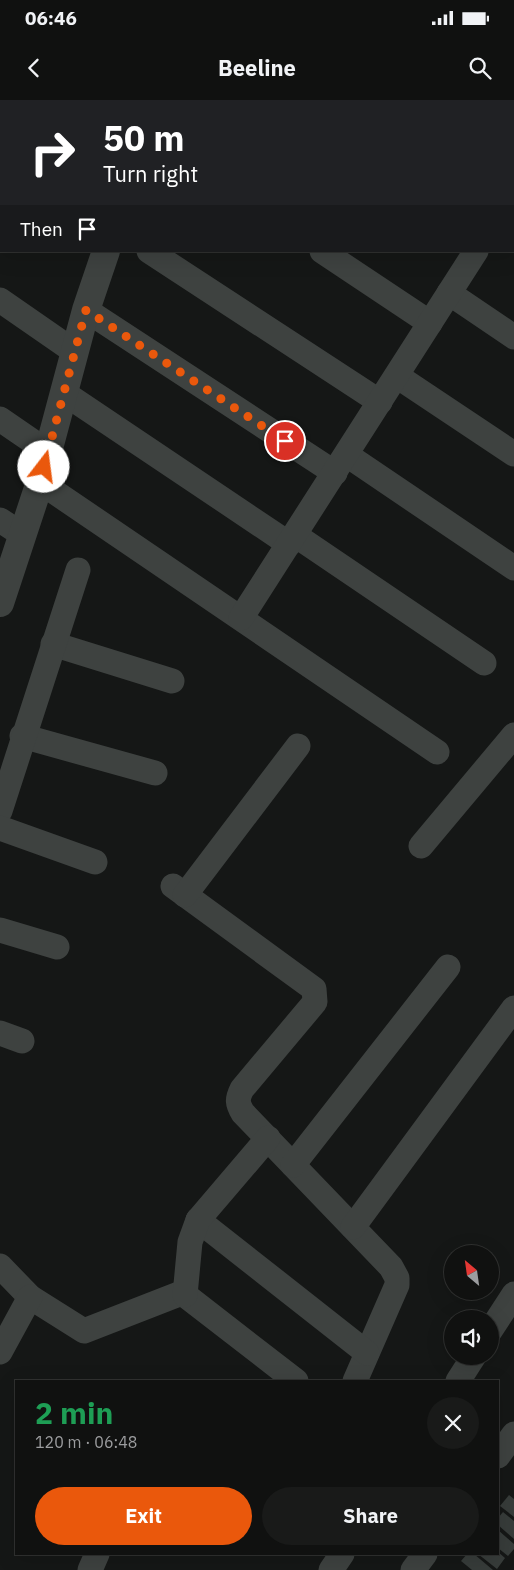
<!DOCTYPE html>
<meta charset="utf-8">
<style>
body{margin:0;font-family:"IBM Plex Sans",sans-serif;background:#191a19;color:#f1f3f6;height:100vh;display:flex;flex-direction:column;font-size:19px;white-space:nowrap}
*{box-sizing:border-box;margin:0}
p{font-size:16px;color:#9c9d9f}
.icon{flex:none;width:28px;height:28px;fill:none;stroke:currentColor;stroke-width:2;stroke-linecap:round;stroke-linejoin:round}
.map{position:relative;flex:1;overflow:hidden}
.panel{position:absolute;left:15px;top:1280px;width:484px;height:175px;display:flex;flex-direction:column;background:#101110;border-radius:0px;box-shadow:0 5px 20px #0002,0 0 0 1px #303130}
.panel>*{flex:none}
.banner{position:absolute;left:0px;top:0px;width:515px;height:152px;box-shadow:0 5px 20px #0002,0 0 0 1px #303130;background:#202124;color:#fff;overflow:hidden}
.needle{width:32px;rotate:331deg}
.buttons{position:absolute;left:444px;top:1145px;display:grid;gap:10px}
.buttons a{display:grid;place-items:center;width:55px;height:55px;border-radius:50%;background:#101110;box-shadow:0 5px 20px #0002,0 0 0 1px #303130;font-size:25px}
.pin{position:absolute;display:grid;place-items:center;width:42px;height:42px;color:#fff;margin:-21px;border:2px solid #fff;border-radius:50%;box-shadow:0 1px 5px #0007}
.me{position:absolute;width:55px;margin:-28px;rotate:15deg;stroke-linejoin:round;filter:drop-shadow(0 0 4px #0008)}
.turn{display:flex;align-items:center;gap:18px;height:105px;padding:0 20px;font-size:22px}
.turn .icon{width:65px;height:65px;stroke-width:2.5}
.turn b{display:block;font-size:35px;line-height:42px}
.then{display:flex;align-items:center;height:48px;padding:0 20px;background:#0003;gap:10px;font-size:19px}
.round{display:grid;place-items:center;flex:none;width:52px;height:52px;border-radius:26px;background:#191a19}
.overview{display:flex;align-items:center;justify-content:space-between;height:85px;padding:0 20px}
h1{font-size:30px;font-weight:700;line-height:38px;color:#1e9e55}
.action{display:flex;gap:10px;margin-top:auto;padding:10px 20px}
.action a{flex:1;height:58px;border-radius:30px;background:#ea580c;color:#fff;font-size:20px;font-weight:700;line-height:58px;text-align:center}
.action a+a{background:#191a19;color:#f1f3f6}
.status{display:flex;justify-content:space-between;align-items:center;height:35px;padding:0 25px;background:#101110;direction:ltr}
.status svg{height:14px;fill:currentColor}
header{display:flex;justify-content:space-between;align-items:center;height:65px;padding:0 20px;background:#101110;font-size:22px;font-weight:700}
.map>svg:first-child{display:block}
.building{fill:#373c3a}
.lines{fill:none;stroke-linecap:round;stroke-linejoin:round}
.minor{stroke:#3e4240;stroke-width:25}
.tertiary{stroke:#3e4240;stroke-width:28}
.route{stroke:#ea580c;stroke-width:9;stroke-dasharray:0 16.2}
</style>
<div class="status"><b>06:46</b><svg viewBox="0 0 49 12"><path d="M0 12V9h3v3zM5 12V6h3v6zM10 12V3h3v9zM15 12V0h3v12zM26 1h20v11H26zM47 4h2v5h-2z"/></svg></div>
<header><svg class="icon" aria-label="back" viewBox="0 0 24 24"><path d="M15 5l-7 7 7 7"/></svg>Beeline<svg class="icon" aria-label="search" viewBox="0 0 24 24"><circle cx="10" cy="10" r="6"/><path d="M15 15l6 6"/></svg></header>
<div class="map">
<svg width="514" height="1470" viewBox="0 0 514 1470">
<rect width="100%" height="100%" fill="#151716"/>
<g class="building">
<path d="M509 1395 514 1399V1417L500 1406Z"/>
<path d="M503 1412 514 1421V1439L498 1425V1418Z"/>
<path d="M498 1430 514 1444V1449L508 1456 498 1448Z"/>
<path d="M498 1452 505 1458 497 1469 478 1454H498Z"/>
<path d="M467 1454H474L493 1470H472L461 1461Z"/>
</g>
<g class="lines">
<g class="minor">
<path d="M109 0 110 1"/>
<path d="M29 1 30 0"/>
<path d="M311 1 312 0"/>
<path d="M436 1 437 0"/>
<path d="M0 43 1 41"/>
<path d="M0 61 1 62"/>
<path d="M149 151 380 302"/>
<path d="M322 151 430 223"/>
<path d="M449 193 514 237"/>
<path d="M0 200 75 252"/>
<path d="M86 210 335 373"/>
<path d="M397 276 514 354"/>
<path d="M64 293 289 444"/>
<path d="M0 319 48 352"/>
<path d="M347 355 514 468"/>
<path d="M40 382 437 652"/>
<path d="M0 420 23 435"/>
<path d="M295 435 484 563"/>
<path d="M241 518 476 151"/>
<path d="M53 544 172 581"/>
<path d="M22 636 155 673"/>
<path d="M0 711 78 470"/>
<path d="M0 728 95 762"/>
<path d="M421 746 514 635"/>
<path d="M173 786 314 889 315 902 242 989C237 999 237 1003 243 1013L391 1167 397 1178V1185L355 1281"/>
<path d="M185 795 298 646"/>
<path d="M0 830 57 847"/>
<path d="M0 933 22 941"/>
<path d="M293 1065 448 867"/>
<path d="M198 1120 367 1253"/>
<path d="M353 1127 514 908"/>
<path d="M0 1166 30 1197 84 1231 179 1194 185 1195 296 1281"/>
<path d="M185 1195 190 1142 198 1120 268 1038"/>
<path d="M490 1231 514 1194"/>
<path d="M0 1252 30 1197"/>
<path d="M458 1281 474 1256"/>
<path d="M498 1356 514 1334"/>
<path d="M90 1470 97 1454"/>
<path d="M331 1470 342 1454"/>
<path d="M413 1470 425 1454"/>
</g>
<g class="tertiary">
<path d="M145 1V0"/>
<path d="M0 503 40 382 86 210 106 151"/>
</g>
</g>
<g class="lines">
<path class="route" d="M44 367 86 210 285 341"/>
</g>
</svg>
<div class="buttons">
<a><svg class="needle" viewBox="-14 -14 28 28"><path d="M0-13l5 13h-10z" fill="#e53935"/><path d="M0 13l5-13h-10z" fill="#9c9d9f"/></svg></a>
<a><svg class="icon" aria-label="sound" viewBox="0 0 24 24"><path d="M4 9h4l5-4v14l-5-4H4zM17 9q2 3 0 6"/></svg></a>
</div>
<div class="pin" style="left:285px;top:341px;background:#d93025"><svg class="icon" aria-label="arrive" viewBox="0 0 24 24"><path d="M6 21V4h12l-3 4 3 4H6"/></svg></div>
<svg class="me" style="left:44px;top:367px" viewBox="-20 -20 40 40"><circle r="19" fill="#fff"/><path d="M0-13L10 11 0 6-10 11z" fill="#ea580c"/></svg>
<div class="banner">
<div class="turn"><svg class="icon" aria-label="right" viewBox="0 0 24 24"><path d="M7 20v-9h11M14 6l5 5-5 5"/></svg><div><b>50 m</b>Turn right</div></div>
<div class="then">Then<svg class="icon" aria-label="arrive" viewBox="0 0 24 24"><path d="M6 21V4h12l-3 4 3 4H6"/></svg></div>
</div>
<section class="panel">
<div class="overview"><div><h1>2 min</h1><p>120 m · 06:48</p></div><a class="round"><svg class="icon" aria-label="close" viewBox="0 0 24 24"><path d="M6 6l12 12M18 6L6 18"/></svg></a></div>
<div class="action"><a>Exit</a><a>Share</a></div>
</section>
</div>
